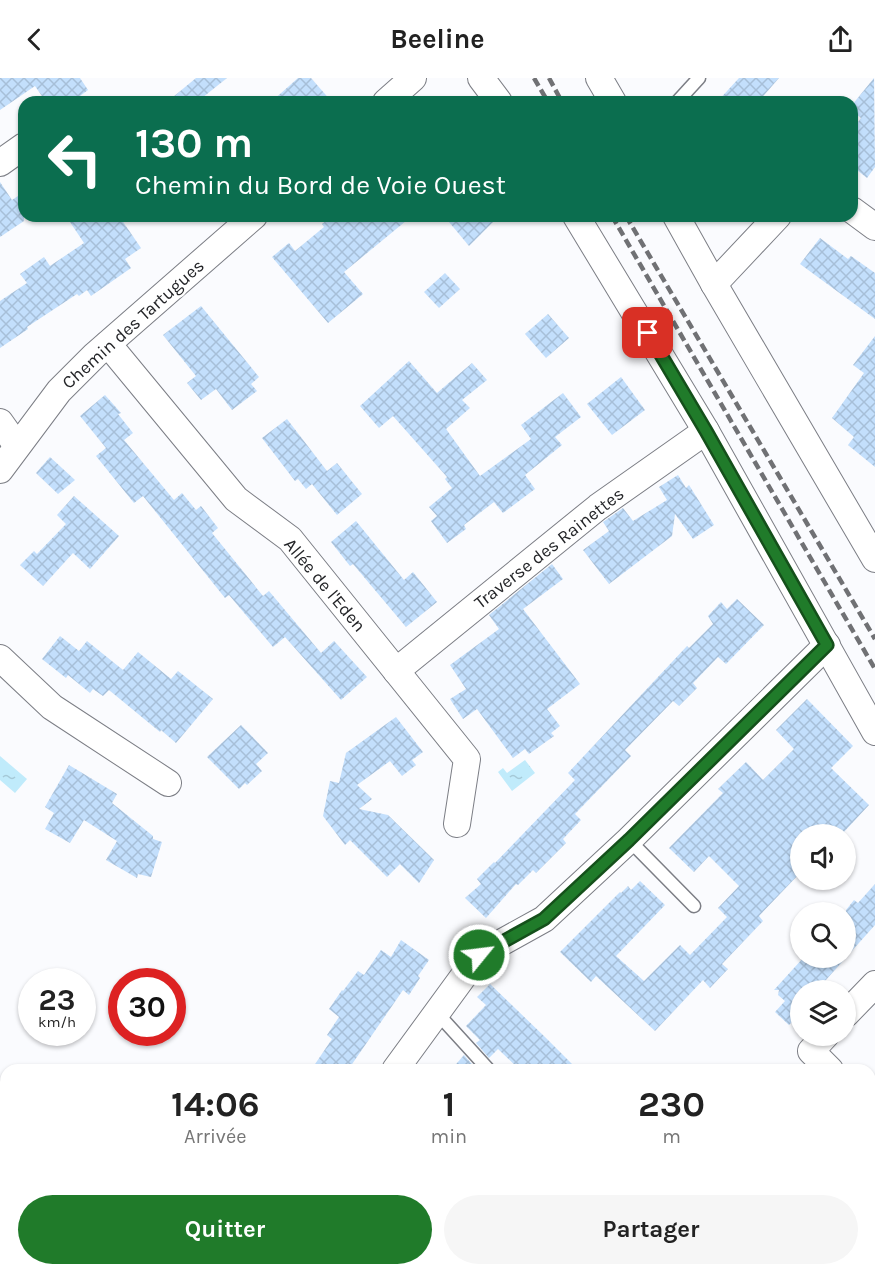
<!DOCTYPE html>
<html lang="fr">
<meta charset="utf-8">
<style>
body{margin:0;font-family:Karla,sans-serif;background:#f6f6f6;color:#222;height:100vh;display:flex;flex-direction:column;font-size:22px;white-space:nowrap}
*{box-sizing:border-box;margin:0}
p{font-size:20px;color:#767676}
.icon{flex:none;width:33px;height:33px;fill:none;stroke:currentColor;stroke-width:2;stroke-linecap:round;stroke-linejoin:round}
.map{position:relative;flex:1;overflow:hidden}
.drawer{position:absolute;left:0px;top:986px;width:876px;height:212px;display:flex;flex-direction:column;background:#fff;border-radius:18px 18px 0 0;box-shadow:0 2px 4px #0004}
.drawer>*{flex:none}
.banner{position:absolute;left:18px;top:18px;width:840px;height:126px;border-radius:18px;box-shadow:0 2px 4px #0004;background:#0b6e4f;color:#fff;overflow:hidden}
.tools{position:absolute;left:790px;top:746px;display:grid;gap:12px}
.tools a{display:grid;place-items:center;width:66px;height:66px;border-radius:50%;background:#fff;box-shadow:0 2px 4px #0004;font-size:30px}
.speed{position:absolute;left:18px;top:890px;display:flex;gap:12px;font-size:30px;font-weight:700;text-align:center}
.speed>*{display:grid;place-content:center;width:78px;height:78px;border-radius:50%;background:#fff;box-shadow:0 2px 4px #0004;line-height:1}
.speed small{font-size:15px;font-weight:400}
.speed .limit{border:9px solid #d22;background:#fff;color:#111}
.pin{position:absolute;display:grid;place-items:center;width:51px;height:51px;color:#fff;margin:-26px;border-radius:12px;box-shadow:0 3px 9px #0006}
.me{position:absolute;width:66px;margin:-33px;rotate:61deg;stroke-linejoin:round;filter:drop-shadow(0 0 4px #0008)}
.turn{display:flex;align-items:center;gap:21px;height:126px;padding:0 18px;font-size:27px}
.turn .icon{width:78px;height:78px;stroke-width:2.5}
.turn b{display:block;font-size:42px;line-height:51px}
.eta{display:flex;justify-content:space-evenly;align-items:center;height:102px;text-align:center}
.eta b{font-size:36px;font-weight:700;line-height:42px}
.button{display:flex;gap:12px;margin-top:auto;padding:12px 18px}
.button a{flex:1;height:69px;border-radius:36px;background:#207b2a;color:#fff;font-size:24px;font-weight:700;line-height:69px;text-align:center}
.button a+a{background:#f6f6f6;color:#222}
header{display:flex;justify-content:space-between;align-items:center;height:78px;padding:0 18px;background:#fff;font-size:27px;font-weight:700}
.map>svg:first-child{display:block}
.water{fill:url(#water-ripples)}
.building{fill:url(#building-cross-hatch)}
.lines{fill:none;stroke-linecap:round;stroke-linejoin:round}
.service-casing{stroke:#7c7e85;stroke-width:15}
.minor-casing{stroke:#7c7e85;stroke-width:28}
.service{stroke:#fff;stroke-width:12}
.minor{stroke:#fff;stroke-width:26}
.rail{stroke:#707174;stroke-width:4.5;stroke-dasharray:9 4.5;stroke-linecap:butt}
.route-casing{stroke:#15501b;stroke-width:15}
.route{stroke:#207b2a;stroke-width:10}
.labels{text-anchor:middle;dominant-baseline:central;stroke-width:4.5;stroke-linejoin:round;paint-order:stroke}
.street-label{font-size:18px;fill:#242528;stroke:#fff}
</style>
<header><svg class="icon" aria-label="back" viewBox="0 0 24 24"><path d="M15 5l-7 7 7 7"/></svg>Beeline<svg class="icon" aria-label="share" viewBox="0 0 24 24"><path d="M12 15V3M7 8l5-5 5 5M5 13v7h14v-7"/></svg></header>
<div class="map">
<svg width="875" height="1196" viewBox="0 0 875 1196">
<defs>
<pattern id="water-ripples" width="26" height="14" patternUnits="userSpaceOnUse" patternTransform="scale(1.5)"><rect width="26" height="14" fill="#c0ebfb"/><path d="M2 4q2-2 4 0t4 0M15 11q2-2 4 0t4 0" fill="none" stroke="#a5c9d7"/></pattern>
<pattern id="building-cross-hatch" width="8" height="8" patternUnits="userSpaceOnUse" patternTransform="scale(1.5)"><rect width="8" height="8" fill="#c3dffc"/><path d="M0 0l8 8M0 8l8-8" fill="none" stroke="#a7bfd8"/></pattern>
</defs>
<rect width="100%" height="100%" fill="#fafbfe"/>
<g class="water">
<path d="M0 678 27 701 15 715 0 702Z"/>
<path d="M525 682 535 695 512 713 498 694 503 690 507 695Z"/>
</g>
<g class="building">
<path d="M0 0H80L88 12 72 24H46L35 8 0 32Z"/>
<path d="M196 0H227L197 24H167Z"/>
<path d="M298 0H311L332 24H271Z"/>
<path d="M739 0H779L758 24H717Z"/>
<path d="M874 0 875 89 867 100 852 88V52L861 40 852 33V27Z"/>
<path d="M0 104 12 122 24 114V143L0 159Z"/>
<path d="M66 138H119L141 170 125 181 131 190 91 218 87 212 79 218 77 216 27 249 28 251 0 270V223L27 205 20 196 44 179 50 188 84 165Z"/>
<path d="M332 138H412L344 194 363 216 328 245 272 179 289 165 295 173 324 149 322 146Z"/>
<path d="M444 138H499L469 168Z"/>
<path d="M820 160 848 181 851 178 875 195V241L800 186Z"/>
<path d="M445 195 460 211 439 230 424 214Z"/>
<path d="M201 228 259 299 251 306 257 313 232 332 216 311 201 322 187 305 196 298 163 257Z"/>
<path d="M548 236 569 260 546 280 525 256Z"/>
<path d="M875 258V389L848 367 854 359 832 340 864 295 853 287Z"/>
<path d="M409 283 437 315 472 285 487 302 462 322 470 330 446 351 480 398 531 361 521 347 563 315 581 339 555 359 562 367 525 397 535 411 503 435 494 424 464 447 466 451 447 465 431 443 437 438 429 429 452 410 445 401 447 399 393 338 379 350 360 328Z"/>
<path d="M621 299 645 332 612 357 587 326Z"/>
<path d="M105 317 121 335 118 336 133 355 124 362 174 422 182 415 196 432 201 428 218 450 212 455 263 518 269 513 321 575 334 563 367 599 341 622 285 559 273 569 229 517 225 520 143 418 134 425 96 378 106 370 80 338Z"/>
<path d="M287 341 327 393 337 385 362 416 337 437 312 406 306 411 298 401 295 403 262 360Z"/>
<path d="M50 379 75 402 58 416 36 395Z"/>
<path d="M678 397 686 410 689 407 714 447 693 461 675 436 672 458 609 506 583 472 609 453 603 444 623 430 633 443 667 422 659 409Z"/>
<path d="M74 418 119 458 90 491 73 475 43 508 20 487 34 473 37 476 66 446 57 437Z"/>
<path d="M356 443 404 502 413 494 437 524 406 549 353 486 350 488 331 464Z"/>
<path d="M552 486 563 501 523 531 580 606 547 631 560 648 551 655 554 658 529 676 525 671 513 680 477 631 463 641 450 621 466 611 450 587 499 551 489 537Z"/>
<path d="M737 521 764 547 726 586 718 579 693 605 697 610 679 628 673 623 625 672 631 678 575 736 581 742 563 761 566 765 536 795 533 792 518 807 516 806 486 840 465 820 481 806 477 801 494 784 495 785 575 702 568 695 687 568 689 570 713 546 708 538 721 524 727 531Z"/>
<path d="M60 558 79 573 87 563 123 592 138 574 171 601 178 593 213 621 176 665 161 652 160 654 109 612 103 618 93 611 90 615 68 597 66 600 42 581Z"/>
<path d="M807 621 853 668 831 690 869 727 842 756H801V794L759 838 763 843 722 886 728 891 710 910 703 902 655 953 596 898 591 904 560 874 620 814 621 815 628 808 631 812 640 803 665 827 616 878 644 903 680 867 690 877 727 839 718 830 739 808 709 778 694 794 669 770 723 715 718 711 746 684 763 702 794 671 776 652Z"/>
<path d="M396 639 423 674 412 682 416 687 402 698 390 683 357 707 372 721 359 731 388 737 434 782 419 805 400 786 387 799 350 762 345 767 323 738 330 703 339 705 346 675Z"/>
<path d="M241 647 268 675 256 686 262 693 247 707 245 705 239 711 207 679Z"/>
<path d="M69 687 117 716 112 725 153 758V761L162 764 151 799 138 796 137 800 106 782 117 763 84 742 70 765 45 751 54 735 45 729Z"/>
<path d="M875 806V847L817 912H801V940L795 941 789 947 775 934 785 923 778 917 779 912H774L804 879H846V832L854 822 858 825Z"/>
<path d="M401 862 429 882 418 898 420 900 409 917 403 912 348 992H311L332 961 327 957 339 939 329 931 342 912 343 913 358 893 364 897 381 872 391 879Z"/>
<path d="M490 906 545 959 578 992H520L498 971 489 980 476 965 480 962 466 948 486 927 477 919Z"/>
<path d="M464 977 477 992H451Z"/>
</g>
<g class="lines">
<g class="service-casing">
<g id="service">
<path d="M677 24 699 0"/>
<path d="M629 762 694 828"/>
<path d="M437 935 489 992"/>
</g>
</g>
<g class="minor-casing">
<g id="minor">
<path d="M481 0 499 24"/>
<path d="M599 0 613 24"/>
<path d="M386 24 413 0"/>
<path d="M0 85 24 68"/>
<path d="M852 132 875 149"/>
<path d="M576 138 706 353 875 654"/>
<path d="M676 138 714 206 875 481"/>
<path d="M714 206 778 138"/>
<path d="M108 266 236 421 290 461 467 681 457 746"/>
<path d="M0 344 17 368"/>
<path d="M0 392 59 313 95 277 254 138"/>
<path d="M0 580 52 629 168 705"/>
<path d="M396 593 598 429 706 353"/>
<path d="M846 936 875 906"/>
<path d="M826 957 811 973 830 992"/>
<path d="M395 992 479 877 544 841 629 762 827 567"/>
<path d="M870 1030 875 1035"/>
<path d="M642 1194 644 1196"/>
</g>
</g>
<use href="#service" class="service"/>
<use href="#minor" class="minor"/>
<g class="rail">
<path d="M534 0 548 24"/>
<path d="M549 0 562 24"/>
<path d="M612 138 875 591"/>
<path d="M626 138 875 561"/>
</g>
</g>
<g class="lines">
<g class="route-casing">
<path id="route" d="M479 877 544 841 629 762 827 567 706 353 648 255"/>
</g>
<use href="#route" class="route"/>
</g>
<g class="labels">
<g class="street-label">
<text transform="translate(133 246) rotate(-42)">Chemin des Tartugues</text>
<text transform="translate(549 470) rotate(-38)">Traverse des Rainettes</text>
<text transform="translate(325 507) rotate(50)">Allée de l'Eden</text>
</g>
</g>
</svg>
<div class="tools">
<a><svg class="icon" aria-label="sound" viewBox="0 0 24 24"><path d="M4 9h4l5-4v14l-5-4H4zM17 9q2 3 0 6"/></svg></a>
<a><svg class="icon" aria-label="search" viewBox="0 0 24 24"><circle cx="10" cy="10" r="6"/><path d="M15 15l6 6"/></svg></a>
<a><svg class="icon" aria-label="layers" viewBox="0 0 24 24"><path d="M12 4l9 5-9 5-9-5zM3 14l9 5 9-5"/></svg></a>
</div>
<div class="speed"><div>23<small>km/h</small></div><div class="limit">30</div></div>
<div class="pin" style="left:648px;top:255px;background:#d93025"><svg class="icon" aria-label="arrive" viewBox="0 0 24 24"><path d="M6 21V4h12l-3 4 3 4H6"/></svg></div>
<svg class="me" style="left:479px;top:877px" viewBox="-20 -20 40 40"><circle r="17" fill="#207b2a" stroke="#fff" stroke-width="3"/><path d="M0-11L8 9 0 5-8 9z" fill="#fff"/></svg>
<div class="banner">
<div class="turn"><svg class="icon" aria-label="left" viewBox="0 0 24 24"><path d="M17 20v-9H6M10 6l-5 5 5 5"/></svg><div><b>130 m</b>Chemin du Bord de Voie Ouest</div></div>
</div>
<section class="drawer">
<div class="eta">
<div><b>14:06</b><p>Arrivée</p></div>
<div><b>1</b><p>min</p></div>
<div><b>230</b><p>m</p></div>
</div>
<div class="button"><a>Quitter</a><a>Partager</a></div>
</section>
</div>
